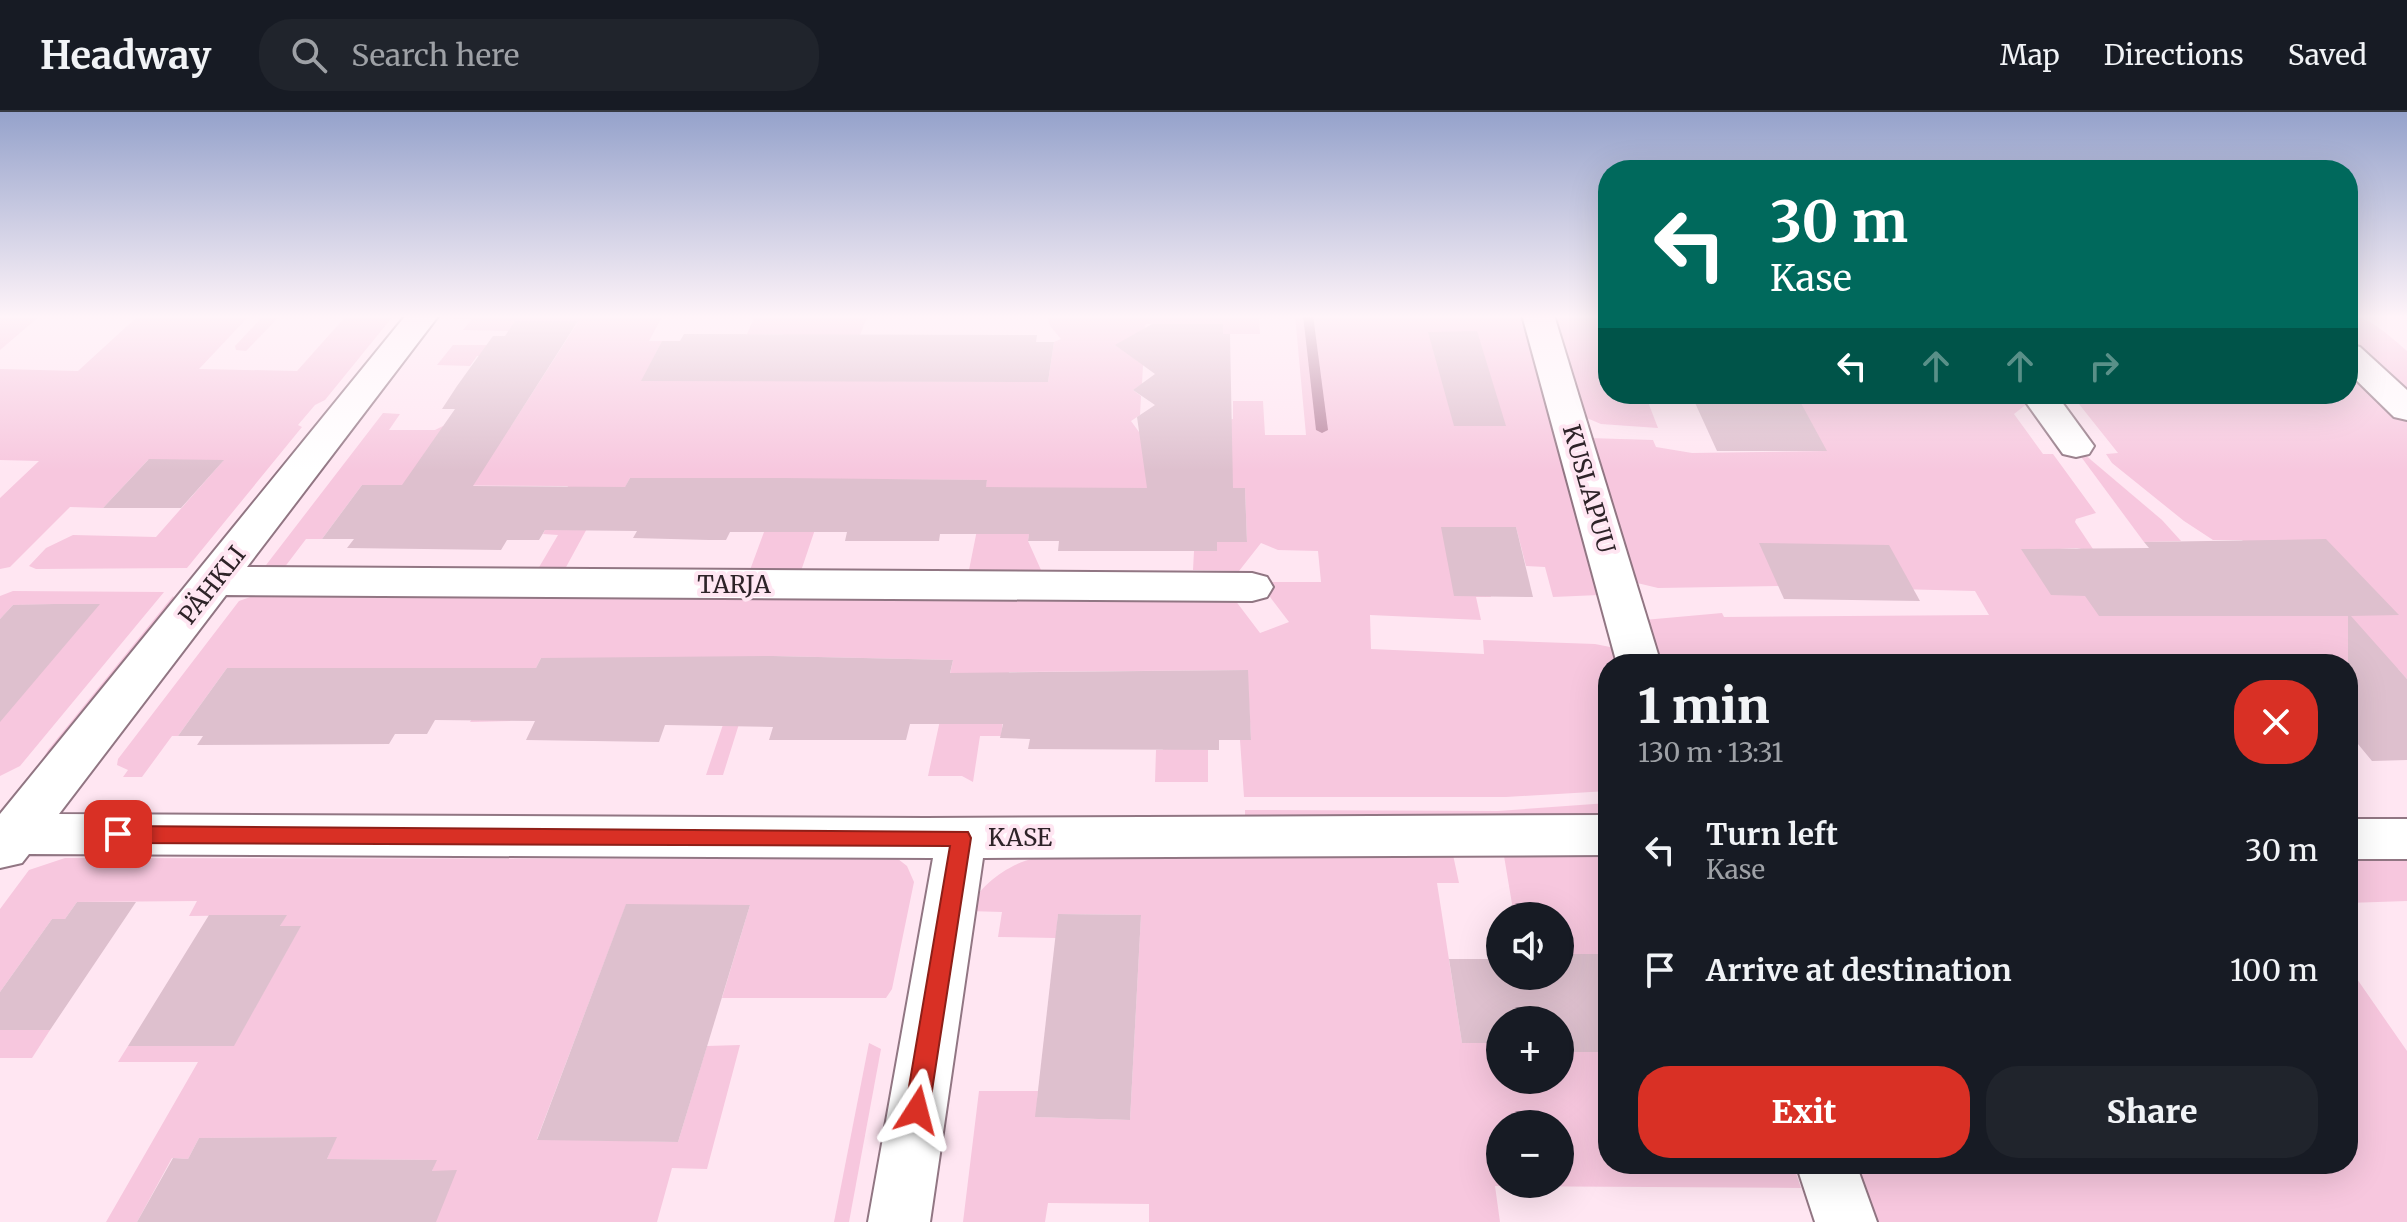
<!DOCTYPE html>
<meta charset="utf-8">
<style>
body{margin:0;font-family:Merriweather,serif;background:#20242c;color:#f1f3f6;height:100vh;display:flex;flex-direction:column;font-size:30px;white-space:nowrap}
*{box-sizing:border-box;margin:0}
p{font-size:26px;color:#9ea1a6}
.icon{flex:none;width:44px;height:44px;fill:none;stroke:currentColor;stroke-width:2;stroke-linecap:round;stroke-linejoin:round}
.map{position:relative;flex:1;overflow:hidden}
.sheet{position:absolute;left:1598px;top:542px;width:760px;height:520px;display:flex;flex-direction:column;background:#171b24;border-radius:32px;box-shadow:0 8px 32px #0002}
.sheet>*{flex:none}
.hud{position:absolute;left:1598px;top:48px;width:760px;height:244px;border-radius:32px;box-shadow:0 8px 32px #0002;background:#00695c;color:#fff;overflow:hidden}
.buttons{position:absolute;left:1486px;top:790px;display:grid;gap:16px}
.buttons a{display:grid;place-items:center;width:88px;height:88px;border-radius:50%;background:#171b24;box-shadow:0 8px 32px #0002;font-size:40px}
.pin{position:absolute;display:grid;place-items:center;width:68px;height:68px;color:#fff;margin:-34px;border-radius:16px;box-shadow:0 4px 12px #0006}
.me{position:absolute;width:88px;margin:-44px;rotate:9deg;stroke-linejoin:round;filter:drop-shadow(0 0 6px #0008)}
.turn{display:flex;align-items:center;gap:28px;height:168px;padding:0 40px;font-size:36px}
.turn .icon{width:104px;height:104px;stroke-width:2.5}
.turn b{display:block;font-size:56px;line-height:68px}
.lanes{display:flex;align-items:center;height:76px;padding:0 40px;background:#0003;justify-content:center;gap:40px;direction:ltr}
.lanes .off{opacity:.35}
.round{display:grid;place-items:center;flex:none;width:84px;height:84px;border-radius:32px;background:#20242c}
.overview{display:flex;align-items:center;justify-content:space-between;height:136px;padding:0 40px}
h1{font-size:48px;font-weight:800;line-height:60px}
.primary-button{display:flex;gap:16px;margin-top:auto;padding:16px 40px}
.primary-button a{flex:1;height:92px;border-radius:32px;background:#d93025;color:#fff;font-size:32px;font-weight:800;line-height:92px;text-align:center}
.primary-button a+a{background:#20242c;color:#f1f3f6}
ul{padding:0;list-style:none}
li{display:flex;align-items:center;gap:24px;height:120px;padding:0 40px}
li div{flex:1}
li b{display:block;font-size:30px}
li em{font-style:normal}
header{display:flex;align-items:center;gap:48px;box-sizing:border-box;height:112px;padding:0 40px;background:#171b24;border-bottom:2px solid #363941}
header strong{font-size:38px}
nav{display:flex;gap:44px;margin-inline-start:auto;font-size:28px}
.search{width:560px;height:72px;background:#20242c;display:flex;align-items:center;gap:20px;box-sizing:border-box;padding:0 28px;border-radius:32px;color:#9ea1a6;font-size:30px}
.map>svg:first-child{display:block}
.green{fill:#f7c7de;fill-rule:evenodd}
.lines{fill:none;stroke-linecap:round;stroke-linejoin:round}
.stream{fill:#b9869f;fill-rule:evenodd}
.building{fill:#dec0ce}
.minor-casing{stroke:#917683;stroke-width:4}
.minor{fill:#fff;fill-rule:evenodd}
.route{fill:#d93025;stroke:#8d1f18;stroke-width:2}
.labels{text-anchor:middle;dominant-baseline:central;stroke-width:8;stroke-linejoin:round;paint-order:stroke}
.street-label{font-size:24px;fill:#2e2328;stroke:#ffe6f2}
</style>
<header>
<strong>Headway</strong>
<div class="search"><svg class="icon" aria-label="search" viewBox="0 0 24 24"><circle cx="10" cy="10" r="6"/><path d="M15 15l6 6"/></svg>Search here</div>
<nav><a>Map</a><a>Directions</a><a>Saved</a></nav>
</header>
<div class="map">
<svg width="2407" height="1110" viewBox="0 0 2407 1110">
<rect width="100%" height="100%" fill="#ffe6f2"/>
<g class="green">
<path d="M0 203H41L0 238Z"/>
<path d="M139 203H250L199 257 297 259 346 204 308 203H394L325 288 315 293 298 313 302 315 187 456 36 457 29 454 46 436 73 423 156 425 223 349 148 348 103 396 70 395 10 455 0 457V386L39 349 0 348V257L78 259Z"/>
<path d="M264 203H281L246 239 236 238 235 234Z"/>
<path d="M457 203H663L649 229H662L642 269H828L783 222H747L755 204 867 205 857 231 862 269 1048 270 1054 230 1061 227 1050 214 1047 204 1038 203H1259L1260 222H1223L1222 212H1146L1145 216 1137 221 1136 248 1143 253 1142 272 1133 278 1141 284 1140 303 1131 309 1139 320 1233 307V289H1263L1265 323H1306L1295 203H1525L1599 483 1553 485 1545 455 1526 454 1516 415H1442L1485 456 1491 485H1476L1481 508 1370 503 1371 537 1484 542 1483 528 1595 532 1615 536 1623 552H1608V679L1506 685H1244L1240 628 1251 627 1247 558 1009 560 1001 624H980L973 670 962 664H928L953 548 774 544 739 612 723 663H706L732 586 541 546 510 609 470 610 478 596 463 556H227L178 624H172L142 665H123L128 658 117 653 118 647 239 489 256 483 1235 488 1260 521 1289 510 1267 481V470H1321L1318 439 1278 438 1261 431 1239 459 1193 458 1194 439 1217 430H1247L1245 376H1036L1028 429 1041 458H969L987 368 832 367 801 459 750 458 784 366H630L607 411H590L565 457H538L558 423 543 422 568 374 362 373 322 427H306L284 456 263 457 383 301 400 302 389 318H435L443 314H511L578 210 509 219 463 218 472 207H454Z"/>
<path d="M1551 203H1608V282H1668L1648 290 1658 316 1601 312 1582 304Z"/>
<path d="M2348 203C2368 203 2392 226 2407 239V285L2348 230Z"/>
<path d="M453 233H499L491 244H477L470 254 437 253Z"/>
<path d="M2348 263 2361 266 2407 309V567L2398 557 2348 552H1652L1644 508 1722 501 1724 505 1989 503 1975 479 1778 474 1658 476 1633 470 1589 326 1653 328 1656 335 1692 341 1826 339 1752 282H2022L2028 291 2014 302 2043 342H2053L2096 401 2076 407 2075 410 2095 440 2077 436 2023 439 2121 485 2134 504H2251L2253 441 2242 428H2213L2184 409 2112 351 2106 342 2118 341 2071 282H2348Z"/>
<path d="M2079 342H2084L2162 408 2181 429 2144 430Z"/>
<path d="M13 479 164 480 20 654 0 664V585L99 492 13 493 0 507V484Z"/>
<path d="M173 484 175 488 46 649 44 645 48 638Z"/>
<path d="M1164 627 1195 637 1208 638V670H1155L1156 638H1163Z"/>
<path d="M1608 691V702L1245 705V698L1498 699Z"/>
<path d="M1452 738 1459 771H1437L1462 931H1500V968H1560V940H1608V1052H1793L1801 1076 1495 1074 1500 1110H1149V1092L1048 1091 1045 1110H963L979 979H1038L1036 1005 1130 1008 1141 803 1058 802 1056 826 998 825 1002 800 968 799C979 773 1008 752 1035 746ZM1500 1012H1560V1072H1500Z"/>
<path d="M1503 738 1608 739V842H1560V804H1514Z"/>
<path d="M65 746 898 747 907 754 914 770 892 877 886 886H722L750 793H626L537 1027 678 1030 707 934 740 933 707 1057 672 1056 657 1110H436L432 1059 436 1048 327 1047 336 1025 199 1026 188 1047 172 1046 137 1110H106L198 950H118L128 934 234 933 300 815 280 814 286 803 189 804 197 789 77 790 65 807H52L0 880V797L29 758Z"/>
<path d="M2348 748 2407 749V789L2348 791Z"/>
<path d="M2348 854 2407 939V1110H1875L1854 1052H2348Z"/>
<path d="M0 918H50L32 946H0Z"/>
<path d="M869 931 881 937 849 1110H834Z"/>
</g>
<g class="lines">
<path class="stream" d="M1303 203H1313L1328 318 1322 321 1316 318Z"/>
</g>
<g class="building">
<path d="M515 209H578L473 374 625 375 630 366H785L987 368 986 375 1147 376 1137 305 1155 293 1133 278 1155 262 1115 233 1152 212H1223V222H1230L1233 376H1245L1247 430H1217V439H1058L1059 429H1028L1029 422H940L939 429H845L847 420H730L726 428H709L633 426 637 419 545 418 539 428H507L501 438 347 436 354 427H322L362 373H402L455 297H442L457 274 493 224H505Z"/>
<path d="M1477 219 1506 314H1454L1428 220Z"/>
<path d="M684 222 1037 223 1036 230H1054L1048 270 641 269 662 229H680Z"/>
<path d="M1691 282H1796L1827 339H1717Z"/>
<path d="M149 347 224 348 181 396H103Z"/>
<path d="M1441 415H1516L1533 485 1454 484Z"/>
<path d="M2326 427 2399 503 2351 504 2407 567V648L2372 649 2348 620V504H2099L2085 484 2051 483 2021 437 2149 436 2144 430Z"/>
<path d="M1759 431 1889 433 1920 489 1784 487Z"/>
<path d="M54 492H100L0 610V507L13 493Z"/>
<path d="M773 544 953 548 950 561 1248 558 1251 628H1219V638L1028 637 1030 627 1000 626 1003 612H910L906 628H769L773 615 665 613 659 630 526 628 535 609 435 608 427 622H395L389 632 197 633 203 624H178L227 556H536L541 546Z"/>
<path d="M77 790H136L50 918H0V880L52 807H65Z"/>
<path d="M626 792 750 793 678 1030 537 1028Z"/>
<path d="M1058 802 1141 803 1130 1008 1035 1005Z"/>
<path d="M209 803H287L280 814H301L234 934H128Z"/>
<path d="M1560 842H1608V940H1560V908H1500V931H1462L1449 847H1500V864H1560Z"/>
<path d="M337 1025 327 1047 437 1048 432 1059 457 1058 436 1110H137L173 1046 188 1047 199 1026Z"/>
</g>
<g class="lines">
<g class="minor-casing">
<g id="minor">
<path d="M406 203H439L247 455 1252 461 1267 465 1273 475 1267 485 1252 489 226 483 59 702 926 706 1608 703V743L983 746 930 1110H868L933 746 29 742 22 751 0 756V702Z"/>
<path d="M1522 203H1554L1661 552H1617Z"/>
<path d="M2348 232 2360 235 2407 278V308L2394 305 2348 260Z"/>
<path d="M2020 282H2056L2094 334 2089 342 2076 345 2063 342Z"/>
<rect x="2348" y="707" width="59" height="40"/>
<path d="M1796 1052H1856L1877 1110H1815Z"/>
</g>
</g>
<use href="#minor" class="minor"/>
</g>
<linearGradient id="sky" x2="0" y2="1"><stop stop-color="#95a2cb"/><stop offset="0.57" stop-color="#fff4f9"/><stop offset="1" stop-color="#fff4f9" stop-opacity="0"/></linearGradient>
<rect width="2407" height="359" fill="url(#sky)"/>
<path class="route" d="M118 714 968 720 971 726 929 998 926 1006 917 1009 909 1006 905 998 950 734 118 731 111 728 108 722 111 717Z"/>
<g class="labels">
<g class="street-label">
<text transform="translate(1589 377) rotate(74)">KUSLAPUU</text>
<text x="734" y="472">TARJA</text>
<text transform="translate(212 473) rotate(-52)">PÄHKLI</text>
<text x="1020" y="725">KASE</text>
</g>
</g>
</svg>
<div class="buttons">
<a><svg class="icon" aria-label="sound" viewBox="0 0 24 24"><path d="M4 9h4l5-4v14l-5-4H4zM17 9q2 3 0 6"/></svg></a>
<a>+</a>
<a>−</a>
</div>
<div class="pin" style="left:118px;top:722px;background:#d93025"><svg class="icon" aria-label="arrive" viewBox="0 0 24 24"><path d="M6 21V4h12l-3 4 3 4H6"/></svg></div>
<svg class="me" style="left:917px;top:998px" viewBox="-20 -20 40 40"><path d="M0-17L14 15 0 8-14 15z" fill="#d93025" stroke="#fff" stroke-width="4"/></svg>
<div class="hud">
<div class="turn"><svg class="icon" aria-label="left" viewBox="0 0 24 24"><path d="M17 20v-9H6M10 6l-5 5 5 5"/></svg><div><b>30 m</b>Kase</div></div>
<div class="lanes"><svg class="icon" aria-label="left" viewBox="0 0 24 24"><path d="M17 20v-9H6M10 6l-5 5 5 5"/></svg><svg class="icon off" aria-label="ahead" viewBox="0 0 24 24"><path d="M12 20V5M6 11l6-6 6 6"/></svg><svg class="icon off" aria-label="ahead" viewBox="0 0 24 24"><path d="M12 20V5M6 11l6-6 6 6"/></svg><svg class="icon off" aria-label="right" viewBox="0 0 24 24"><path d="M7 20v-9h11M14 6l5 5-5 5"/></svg></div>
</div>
<section class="sheet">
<div class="overview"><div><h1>1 min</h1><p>130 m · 13:31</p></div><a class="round" style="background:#d93025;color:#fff"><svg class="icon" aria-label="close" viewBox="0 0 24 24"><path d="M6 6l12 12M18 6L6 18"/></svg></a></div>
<ul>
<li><svg class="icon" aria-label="left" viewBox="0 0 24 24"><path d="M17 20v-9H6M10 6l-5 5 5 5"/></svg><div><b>Turn left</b><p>Kase</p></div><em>30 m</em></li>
<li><svg class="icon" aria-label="arrive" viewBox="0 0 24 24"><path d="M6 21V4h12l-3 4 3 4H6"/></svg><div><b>Arrive at destination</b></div><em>100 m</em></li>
</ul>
<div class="primary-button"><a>Exit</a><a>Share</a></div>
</section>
</div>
